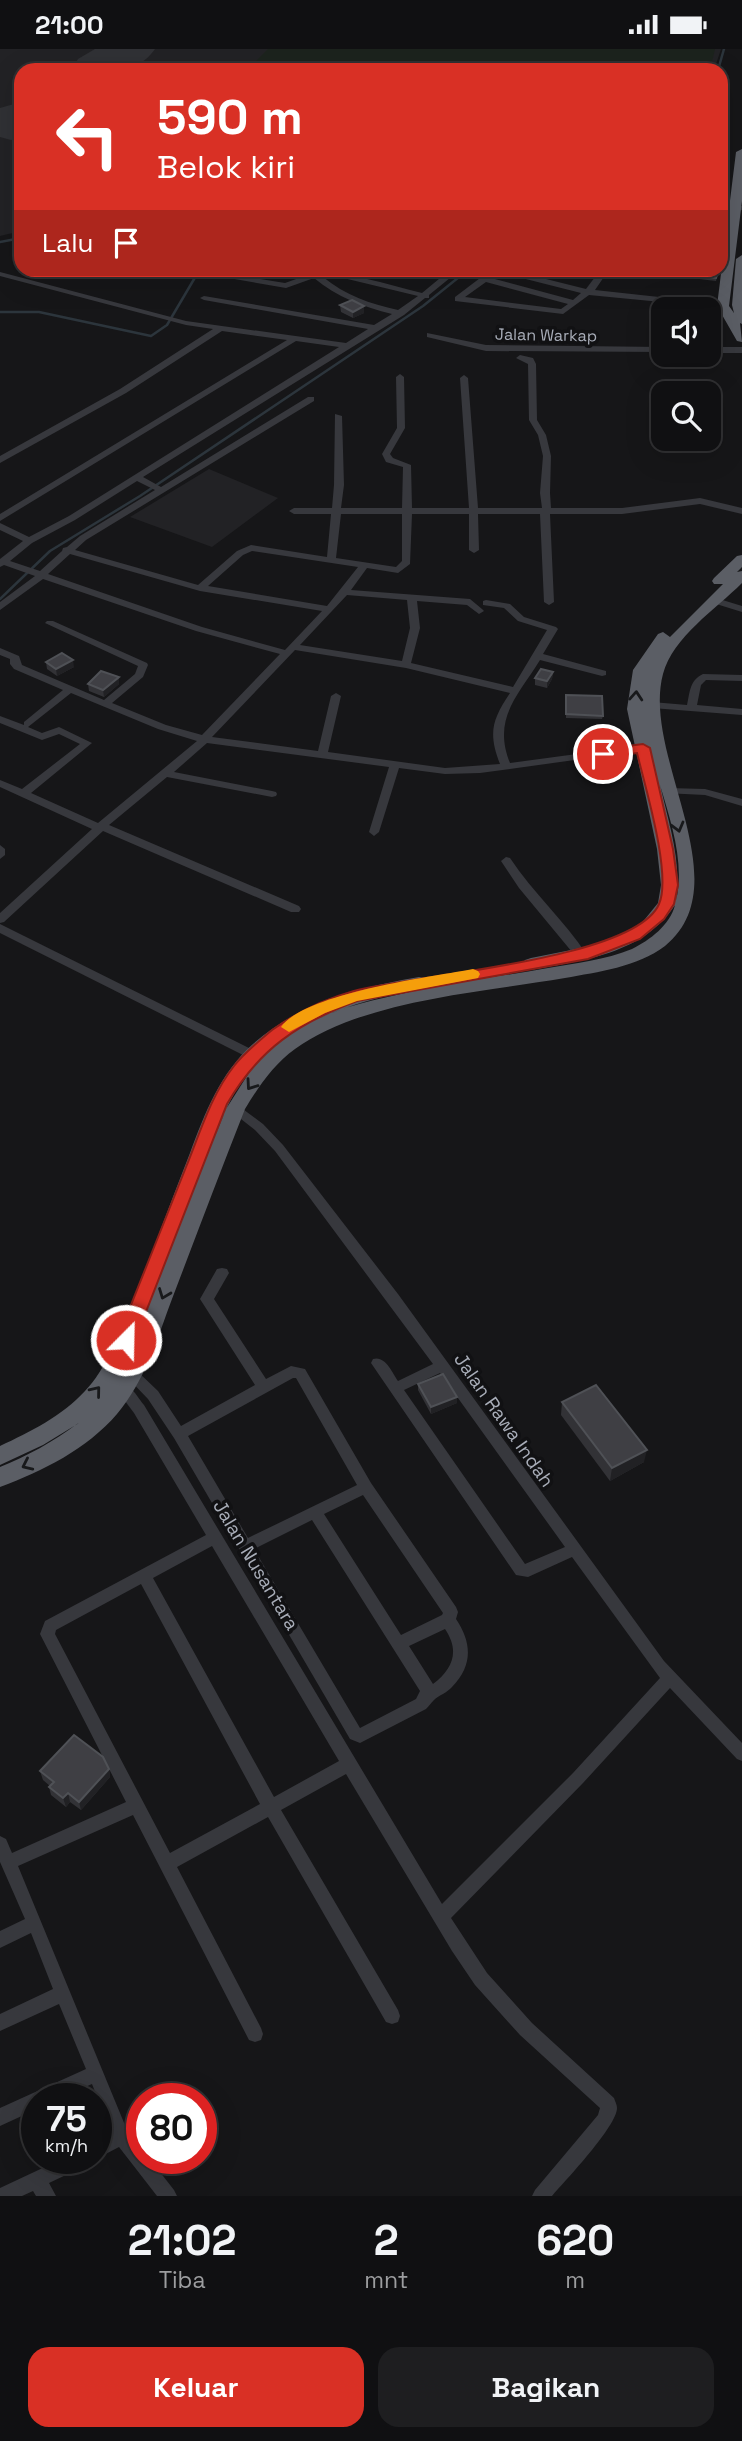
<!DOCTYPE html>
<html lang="id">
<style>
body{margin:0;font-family:"Space Grotesk",sans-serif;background:#1e1e20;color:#f1f3f6;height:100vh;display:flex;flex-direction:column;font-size:26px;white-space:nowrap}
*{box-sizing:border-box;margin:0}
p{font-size:23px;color:#9c9d9f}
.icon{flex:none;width:38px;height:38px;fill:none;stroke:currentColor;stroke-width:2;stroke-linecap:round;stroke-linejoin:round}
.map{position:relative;height:2147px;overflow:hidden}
.side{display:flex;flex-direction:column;background:#101012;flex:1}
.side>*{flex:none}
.guide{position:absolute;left:14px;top:14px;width:714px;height:214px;border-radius:21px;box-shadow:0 7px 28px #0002,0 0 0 2px #303032;background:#d93025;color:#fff;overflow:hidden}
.tools{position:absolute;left:651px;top:248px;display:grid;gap:14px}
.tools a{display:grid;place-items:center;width:70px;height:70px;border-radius:14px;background:#101012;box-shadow:0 7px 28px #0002,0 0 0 2px #303032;font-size:35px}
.speed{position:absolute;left:21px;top:2034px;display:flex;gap:14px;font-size:35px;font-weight:700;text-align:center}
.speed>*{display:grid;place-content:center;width:91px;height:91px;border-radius:50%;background:#101012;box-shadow:0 7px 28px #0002,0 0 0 2px #303032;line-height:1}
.speed small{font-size:18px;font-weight:400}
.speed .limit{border:10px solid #d22;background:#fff;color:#111}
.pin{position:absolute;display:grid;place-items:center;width:60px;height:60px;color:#fff;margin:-30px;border:4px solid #fff;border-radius:50%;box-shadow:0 2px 7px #0007}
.me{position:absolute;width:77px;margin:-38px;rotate:23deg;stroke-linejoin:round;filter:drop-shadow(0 0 5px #0008)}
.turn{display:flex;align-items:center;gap:24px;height:147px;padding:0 28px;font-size:32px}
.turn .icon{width:91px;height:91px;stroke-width:2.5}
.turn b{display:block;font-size:49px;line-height:60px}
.then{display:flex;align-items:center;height:66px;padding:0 28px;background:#0003;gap:14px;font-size:26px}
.eta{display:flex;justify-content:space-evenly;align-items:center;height:119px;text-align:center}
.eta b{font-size:42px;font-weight:800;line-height:49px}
.cta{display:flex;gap:14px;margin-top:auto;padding:14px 28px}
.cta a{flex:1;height:80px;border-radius:21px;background:#d93025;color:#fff;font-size:28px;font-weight:800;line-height:80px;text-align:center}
.cta a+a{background:#1e1e20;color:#f1f3f6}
.status{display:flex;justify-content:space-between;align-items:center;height:49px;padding:0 35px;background:#101012;direction:ltr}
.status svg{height:19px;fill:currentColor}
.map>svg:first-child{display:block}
.built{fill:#222225}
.green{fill:#1c231d}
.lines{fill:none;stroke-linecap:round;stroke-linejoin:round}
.stream{stroke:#2c353c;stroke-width:2.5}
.runway{fill:#303135;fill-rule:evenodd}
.minor{fill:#37383d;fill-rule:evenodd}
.trunk{fill:#5b5e65;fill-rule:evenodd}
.wall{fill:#323236}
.shaded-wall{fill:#212124}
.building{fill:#3f3f44;stroke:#4f5156;stroke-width:2}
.oneway{stroke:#18191b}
.route{fill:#d93025;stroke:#8d1f18;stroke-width:2}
.slow{fill:#f59e0b}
.labels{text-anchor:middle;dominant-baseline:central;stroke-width:7;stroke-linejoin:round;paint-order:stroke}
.far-street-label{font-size:16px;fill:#a8adb8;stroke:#111113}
.street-label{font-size:19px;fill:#a8adb8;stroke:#111113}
</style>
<div class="status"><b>21:00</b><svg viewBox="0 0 49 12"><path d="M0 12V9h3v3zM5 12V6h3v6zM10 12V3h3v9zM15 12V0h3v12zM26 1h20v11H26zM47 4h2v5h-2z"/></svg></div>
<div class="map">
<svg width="742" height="2147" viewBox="0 0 742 2147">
<rect width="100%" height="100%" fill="#161618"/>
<g class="built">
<path d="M0 0H721L714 21H21V182L0 187Z"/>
<path d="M209 420 278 449 212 498 130 468Z"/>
</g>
<path class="green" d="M268 0H715L710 21H247Z"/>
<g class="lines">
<g class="stream">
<path d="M718 21 724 0"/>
<path d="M0 193 21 189"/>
<path d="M0 263H39L151 287 167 276 200 220"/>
<path d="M0 550 50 502 140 447 423 257 469 220"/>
</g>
<g class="runway">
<path d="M95 0H155C135 29 102 21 71 21L78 10Z"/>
<path d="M21 53V88L11 91 0 88V59Z"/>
</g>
<g class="minor">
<path d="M742 157V161L721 166V162Z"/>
<path d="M451 220H461L429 246V249H425L404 266 143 428 161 438 308 348H314V352L86 491 75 501 198 536 237 502 251 496 327 508 331 465H294L289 462 294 459H332L334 436 335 365 342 367 344 436 341 459H402L403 418 386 413 382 405 397 379 396 328 400 325 404 328 405 379 390 405 393 409 411 416 412 459H469L460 329 464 326 468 329 478 459H542L540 444 543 407 538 386 529 371 528 315 516 309 520 306 533 309 536 315 537 371 546 386 551 407 550 444 551 459H622L700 449 742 459V465L700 455 622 465H550L554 553 549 556 544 553 540 465H478L479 501 474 504 469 501V465H412L410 515 398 524 367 519 351 541 470 550 482 560 484 562 479 565 467 556 417 552 420 579 411 614 513 638 547 581 518 572 504 559 483 556V552L486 551 510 555 524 568 556 578 558 580 543 605 606 622V626L602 627 540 611C518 647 492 669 510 714L651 695 655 696V700L480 724 445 725 399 719 379 783 374 787 369 783 389 718 207 694 174 723 272 742 276 743 277 745 276 747 272 748 167 728 109 776 299 857 301 860 299 863H291L103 782 4 873 0 874V864L92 780 0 738V731L22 740 80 695 59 685 42 691 0 674V667L24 676V673L63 641 14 620 10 615V610L0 606V599L19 607 22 616 104 651 135 625 138 617 45 574 47 572H53L147 614 148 616 143 628 112 654 166 676 202 686 280 605 196 582 43 530 0 561V553L35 527 4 516 0 518V510L23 492 0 481V474L29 488 69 467 339 298 296 292 0 472V465L287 291 222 282 126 344 0 414V407L120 340 213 280 186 276 0 227V223L186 272 346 294 368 280 204 251 200 249 204 247 374 276 392 265C363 258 337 248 314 229L286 239 223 228 219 226 223 224 285 234 310 225V222C347 222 385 235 422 244ZM335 227 418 247 398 261C370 255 345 246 323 228ZM137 432 155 441 80 487 67 498 63 499 62 502 40 522 10 512 32 494 75 471ZM341 465H402V512L396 518 336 509ZM252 502 358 518 327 557 208 537 243 506ZM70 505 200 542 322 562 285 601 202 578 48 525ZM347 546 407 551 410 579 402 612 300 596ZM295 601 406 619 510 644C492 671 488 684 500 715L445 719 328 703 341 647 336 644 331 647 318 702 212 688ZM71 644 158 680 197 692 98 774 31 744 92 694 59 678 42 684 28 678Z"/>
<path d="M492 220H506L586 240 601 220H607L608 222 595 241 723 255 727 257 723 259 589 246 563 265 455 252V248ZM498 223 581 244 573 251 491 229ZM486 233 568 255 561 260 465 248Z"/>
<path d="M427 284 486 296 663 298V303L486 302 427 288Z"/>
<rect x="709" y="298" width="33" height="6"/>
<path d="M716 549 742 557V563L713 554V550Z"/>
<path d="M703 625 742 626V632L706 631 701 636 697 656 742 660V666L652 659 647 656 652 653 687 656C690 642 690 631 703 625Z"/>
<path d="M668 739 705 740 742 750V757L705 746 664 744 663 742Z"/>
<path d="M0 796 5 800V806L0 810Z"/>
<path d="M506 808 510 809C533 844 564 871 587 906L585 909H577L519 839 501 812Z"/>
<path d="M0 875 257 1003 259 1006 253 1010 249 1009 0 884Z"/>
<path d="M236 1055 263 1075 283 1096 398 1245 664 1612 742 1694V1712L737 1710 670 1639 583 1734 451 1869 487 1924 532 1974 614 2049C615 2052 617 2056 617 2059 617 2077 566 2131 552 2147H532L535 2141 598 2066 600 2059 520 1986 475 1936 452 1902 346 1725 281 1761 398 1961 400 1967 398 1973 392 1975 386 1973 268 1768 177 1818 261 1979 263 1985 261 1991 255 1993 249 1991 133 1766 18 1817 127 2081 142 2099V2109H149L174 2141 177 2147H157L119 2098 96 2110 94 2109H96V2091L111 2083 92 2035 60 2049H37V2060L0 2077V2059L86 2020 59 1955 0 1982V1965L53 1940 31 1884 0 1899V1882L25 1870 0 1813V1787L6 1790 12 1804 126 1753 40 1585 45 1572 206 1486 134 1364 116 1340 118 1336C130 1332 137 1348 144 1356L442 1855 573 1724 660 1629 572 1508 528 1528 516 1526 371 1314 373 1310C385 1306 392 1323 398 1332L433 1315 275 1102 255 1081 232 1063 230 1060 232 1057ZM440 1324 565 1498 525 1515 404 1341ZM212 1497 339 1712 274 1748 153 1529ZM141 1535 260 1755 170 1804 55 1585 56 1581Z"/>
<path d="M222 1219 227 1220 229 1224 214 1250 266 1330 291 1317 305 1320 371 1434 456 1558 458 1563 456 1570C472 1594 473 1616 452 1638 447 1644 439 1646 434 1651 431 1654 429 1657 426 1660L360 1694 350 1690 174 1389 148 1350 124 1325 126 1321 131 1319 136 1321 158 1342 181 1377 255 1336 200 1250 217 1220ZM293 1329H296L357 1436 248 1489 188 1387ZM363 1446 443 1564 442 1566 401 1586 324 1465ZM312 1471 420 1642 416 1650 360 1679 254 1500ZM445 1580C460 1602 453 1620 433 1635L409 1597Z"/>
<path d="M64 2109H92L89 2115 49 2134 56 2147H36L33 2142 22 2147H0V2139Z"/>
</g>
<g class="trunk">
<path d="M742 100V152L729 257 734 264 732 256 736 210 742 206V275L740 274 742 293 737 292 717 257 736 103Z"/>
<path d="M742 506V518L737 523 742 522V534C716 560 673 588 663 625 641 707 742 834 665 897 637 918 598 923 565 929 484 943 362 951 295 1000 273 1016 259 1037 245 1060 220 1123 196 1187 172 1250 157 1290 145 1332 117 1365 87 1400 43 1422 0 1438V1418C27 1407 53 1393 77 1375L79 1374 43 1396 0 1416V1397C30 1383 62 1367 85 1342 106 1320 116 1291 128 1263 150 1211 169 1157 190 1104 205 1064 220 1024 253 995 299 954 360 938 419 928L425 929 428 934 425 939C389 949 353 953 318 970 389 938 472 933 548 919 576 914 605 911 632 900 650 891 670 876 675 856 643 905 584 911 531 921L525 919 522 915 525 911 531 909 586 898 612 890 641 875 658 854 661 836 657 800 627 660 633 621 658 585 663 583 670 588 723 535H714L712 532 714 529 737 507ZM660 736C671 773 685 814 676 852 682 814 669 774 660 736ZM252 1019 226 1060 216 1085C225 1061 235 1038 252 1019Z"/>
</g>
</g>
<g class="wall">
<path d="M702 220H719L716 232 699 230Z"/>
<path d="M340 256 364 264 353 269 341 263Z"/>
<path d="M46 613 74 618 57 627 47 620Z"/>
<path d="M553 623 552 630 547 639 535 636V629Z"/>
<path d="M88 635H119L104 648 89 642Z"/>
<path d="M566 646 603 667 602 670 566 669Z"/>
<path d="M418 1335 457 1348V1354L431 1365 418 1341Z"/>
<path d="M562 1353 644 1413 610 1432 561 1366Z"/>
<path d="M109 1720 110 1728 81 1761 70 1753 66 1758 51 1746 49 1738 50 1737 43 1731 40 1722Z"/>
</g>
<g class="shaded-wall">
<path d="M364 257V264L353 269V263Z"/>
<path d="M73 611 74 618 57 627 56 620Z"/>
<path d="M553 623 552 630 547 639V632Z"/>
<path d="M119 628V635L104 648 103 641Z"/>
<path d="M457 1348V1354L431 1365V1358Z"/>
<path d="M647 1401 644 1413 610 1432 612 1419Z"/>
<path d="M109 1720 110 1728 81 1761 79 1753Z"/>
<path d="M68 1744 70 1753 66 1758 63 1749Z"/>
</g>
<g class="building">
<path d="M702 220H719L716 229 700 227Z"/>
<path d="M352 251 364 257 353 263 340 256Z"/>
<path d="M62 604 73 611 56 620 46 613Z"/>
<path d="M541 620 553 623 547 632 535 629Z"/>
<path d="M101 622 119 628 103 641 88 635Z"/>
<path d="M566 646 602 647 603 667 566 665Z"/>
<path d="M443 1325 457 1348 431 1358 418 1335Z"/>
<path d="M596 1336 647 1401 612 1419 562 1353Z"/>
<path d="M74 1686 103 1708 109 1720 79 1753 68 1744 63 1749 49 1738 54 1733 40 1722Z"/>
</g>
<defs><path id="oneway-chevron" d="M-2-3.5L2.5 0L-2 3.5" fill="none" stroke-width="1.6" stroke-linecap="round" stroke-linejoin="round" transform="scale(1.75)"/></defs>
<g class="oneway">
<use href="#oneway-chevron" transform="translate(636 647) rotate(-86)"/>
<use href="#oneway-chevron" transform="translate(678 778) rotate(75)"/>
<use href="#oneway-chevron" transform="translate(251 1036) rotate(125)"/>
<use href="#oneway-chevron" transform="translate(164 1245) rotate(111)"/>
<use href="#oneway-chevron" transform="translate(96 1342) rotate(-51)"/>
<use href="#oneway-chevron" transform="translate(27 1416) rotate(155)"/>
</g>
<path class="route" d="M643 695 650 699 673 800 678 836 674 855 664 870 640 890 588 910 357 952C298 974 259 1000 227 1055L135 1291 132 1296H120L117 1291C140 1233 163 1176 186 1118 200 1084 211 1046 234 1017 243 1005 260 991 272 981 296 964 325 950 354 942 413 926 635 911 659 855 672 826 645 737 637 704L603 709 596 705 603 700Z"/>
<path class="slow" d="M473 920 478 922 480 925 478 929 357 952 325 964 289 983 281 978C305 944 431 928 473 920Z"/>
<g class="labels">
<g class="far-street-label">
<text transform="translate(546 286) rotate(1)">Jalan Warkap</text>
</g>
<g class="street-label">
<text transform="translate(504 1371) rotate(55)">Jalan Rawa Indah</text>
<text transform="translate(256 1516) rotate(59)">Jalan Nusantara</text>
</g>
</g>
</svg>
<div class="tools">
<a><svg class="icon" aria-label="sound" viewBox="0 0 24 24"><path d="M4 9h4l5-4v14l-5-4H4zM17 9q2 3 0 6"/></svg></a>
<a><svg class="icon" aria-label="search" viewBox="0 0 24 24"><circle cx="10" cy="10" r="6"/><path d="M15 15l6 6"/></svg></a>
</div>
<div class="speed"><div>75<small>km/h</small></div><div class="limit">80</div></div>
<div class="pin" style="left:603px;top:705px;background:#d93025"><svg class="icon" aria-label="arrive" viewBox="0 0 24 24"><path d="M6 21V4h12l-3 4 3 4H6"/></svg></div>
<svg class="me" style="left:126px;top:1291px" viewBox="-20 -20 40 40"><circle r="17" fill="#d93025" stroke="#fff" stroke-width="3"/><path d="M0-11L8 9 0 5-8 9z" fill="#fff"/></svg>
<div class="guide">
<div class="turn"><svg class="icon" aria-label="left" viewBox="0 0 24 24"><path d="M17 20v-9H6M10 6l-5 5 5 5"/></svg><div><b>590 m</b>Belok kiri</div></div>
<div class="then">Lalu<svg class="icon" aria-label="arrive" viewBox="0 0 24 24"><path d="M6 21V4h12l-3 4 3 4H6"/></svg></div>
</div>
</div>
<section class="side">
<div class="eta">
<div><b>21:02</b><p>Tiba</p></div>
<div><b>2</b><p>mnt</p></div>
<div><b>620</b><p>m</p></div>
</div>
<div class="cta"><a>Keluar</a><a>Bagikan</a></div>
</section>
